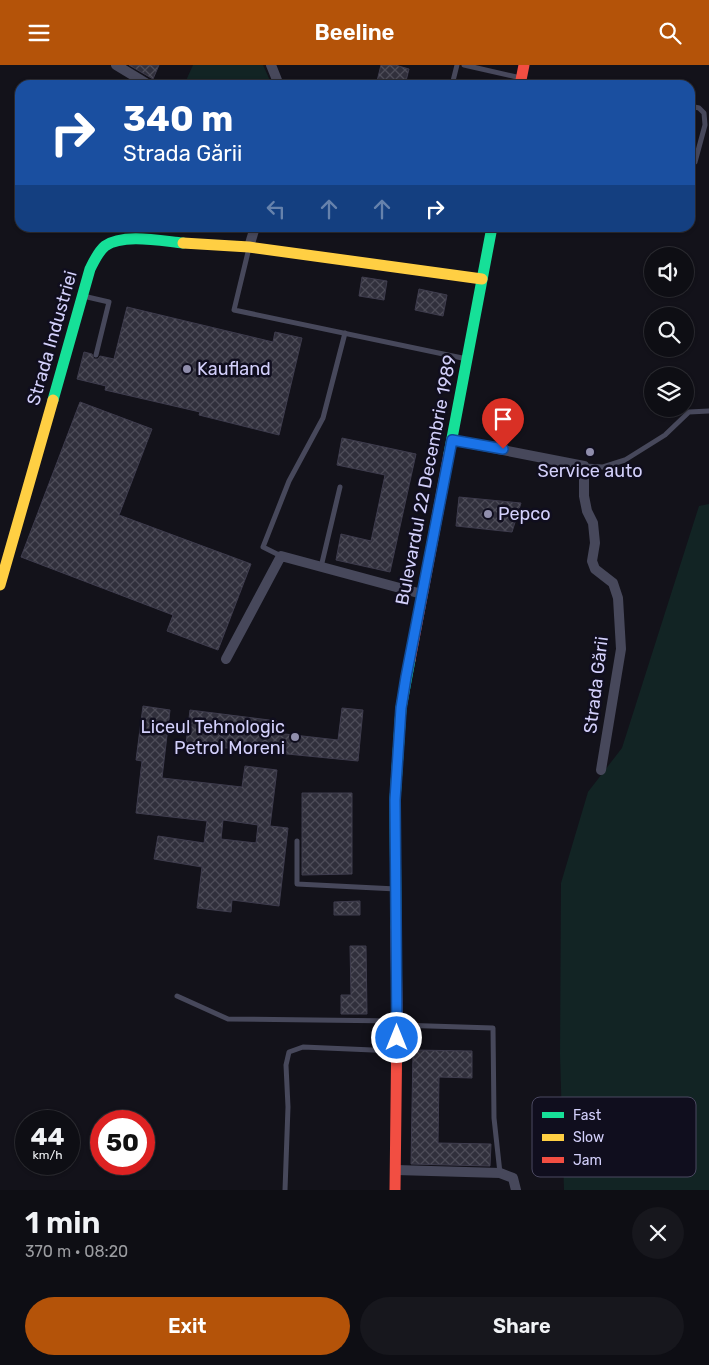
<!DOCTYPE html>
<meta charset="utf-8">
<style>
body{margin:0;font-family:Rubik,sans-serif;background:#17171d;color:#f1f3f6;height:100vh;display:flex;flex-direction:column;font-size:19px;white-space:nowrap}
*{box-sizing:border-box;margin:0}
p{font-size:16px;color:#9b9ca0}
.icon{flex:none;width:28px;height:28px;fill:none;stroke:currentColor;stroke-width:2;stroke-linecap:round;stroke-linejoin:round}
.map{position:relative;height:1125px;overflow:hidden}
.side{display:flex;flex-direction:column;background:#0e0e14;flex:1}
.side>*{flex:none}
.top-card{position:absolute;left:15px;top:15px;width:680px;height:152px;border-radius:15px;box-shadow:0 1px 4px #0004,0 0 0 1px #2e2e34;background:#1a4fa0;color:#fff;overflow:hidden}
.tools{position:absolute;left:644px;top:182px;display:grid;gap:10px}
.tools a{display:grid;place-items:center;width:50px;height:50px;border-radius:50%;background:#0e0e14;box-shadow:0 1px 4px #0004,0 0 0 1px #2e2e34;font-size:25px}
.speed{position:absolute;left:15px;top:1045px;display:flex;gap:10px;font-size:25px;font-weight:700;text-align:center}
.speed>*{display:grid;place-content:center;width:65px;height:65px;border-radius:50%;background:#0e0e14;box-shadow:0 1px 4px #0004,0 0 0 1px #2e2e34;line-height:1}
.speed small{font-size:12px;font-weight:400}
.speed .limit{border:8px solid #d22;background:#fff;color:#111}
.pin{position:absolute;display:grid;place-items:center;width:42px;height:42px;color:#fff;margin:-51px -21px;border-radius:50% 50% 50% 0;rotate:-45deg;box-shadow:0 0 5px #0007}
.pin .icon{rotate:45deg}
.me{position:absolute;width:55px;margin:-28px;rotate:0deg;stroke-linejoin:round;filter:drop-shadow(0 0 4px #0008)}
.turn{display:flex;align-items:center;gap:18px;height:105px;padding:0 25px;font-size:22px}
.turn .icon{width:65px;height:65px;stroke-width:2.5}
.turn b{display:block;font-size:35px;line-height:42px}
.lanes{display:flex;align-items:center;height:48px;padding:0 25px;background:#0003;justify-content:center;gap:25px;direction:ltr}
.lanes .off{opacity:.35}
.round{display:grid;place-items:center;flex:none;width:52px;height:52px;border-radius:26px;background:#17171d}
.head{display:flex;align-items:center;justify-content:space-between;height:85px;padding:0 25px}
h1{font-size:30px;font-weight:600;line-height:38px}
.action{display:flex;gap:10px;margin-top:auto;padding:10px 25px}
.action a{flex:1;height:58px;border-radius:30px;background:#b45309;color:#fff;font-size:20px;font-weight:600;line-height:58px;text-align:center}
.action a+a{background:#17171d;color:#f1f3f6}
header{display:flex;justify-content:space-between;align-items:center;height:65px;padding:0 25px;background:#b45309;color:#fff;font-size:22px;font-weight:600}
.map>svg:first-child{display:block}
.green{fill:#122424}
.building{fill:url(#building-cross-hatch);stroke:#3e3c4d;fill-rule:evenodd}
.lines{fill:none;stroke-linecap:round;stroke-linejoin:round}
.lane{stroke:#47485b;stroke-width:5}
.street{stroke:#47485b;stroke-width:10}
.fast{stroke:#16e098;stroke-width:11}
.slow{stroke:#ffcf43;stroke-width:11}
.jam{stroke:#f24e42;stroke-width:11}
.route-casing{stroke:#114b97;stroke-width:12}
.route{stroke:#1a73e8;stroke-width:9}
.poi-dot{fill:#908eac;stroke:#100e1e;stroke-width:2}
.labels{text-anchor:middle;dominant-baseline:central;stroke-width:5;stroke-linejoin:round;paint-order:stroke}
.street-label{font-size:18px;fill:#d3d0fb;stroke:#100e1e}
.poi-label{font-size:18px;fill:#d3d0fb;stroke:#100e1e;text-anchor:start}
.key{fill:#100e1e;stroke:#4a4860;stroke-width:1}
.key-label{font-size:14px;fill:#d3d0fb}
</style>
<header><svg class="icon" aria-label="menu" viewBox="0 0 24 24"><path d="M4 6h16M4 12h16M4 18h16"/></svg>Beeline<svg class="icon" aria-label="search" viewBox="0 0 24 24"><circle cx="10" cy="10" r="6"/><path d="M15 15l6 6"/></svg></header>
<div class="map">
<svg width="709" height="1125" viewBox="0 0 709 1125">
<defs>
<pattern id="building-cross-hatch" width="8" height="8" patternUnits="userSpaceOnUse" patternTransform="scale(1.25)"><rect width="8" height="8" fill="#31303c"/><path d="M0 0l8 8M0 8l8-8" fill="none" stroke="#4e4d59"/></pattern>
</defs>
<rect width="100%" height="100%" fill="#13121a"/>
<g class="green">
<path d="M193 0H263L272 20H184Z"/>
<path d="M709 439V1125H564L560 989 561 818 588 727 622 683 699 441Z"/>
</g>
<g class="building">
<path d="M129 0H159L153 14Z"/>
<path d="M381 0H395L409 4 405 20H376Z"/>
<path d="M362 212 387 216 384 235 359 231Z"/>
<path d="M419 224 447 230 443 251 415 245Z"/>
<path d="M127 242 273 277 275 267 302 273 279 370 199 350 200 347 105 325 106 321 77 314 84 287 92 289 94 294H98L100 291 114 294Z"/>
<path d="M80 337 152 364 119 450 251 499 218 585 167 566 173 550 21 492Z"/>
<path d="M342 373 416 389 390 507 336 495 341 469 371 476 385 410 337 400Z"/>
<path d="M459 432 521 438 512 467 456 461Z"/>
<path d="M143 641 170 645 162 713 242 722 245 701 277 705 270 761 288 763 279 841 232 835 231 847 197 843 202 802 154 794 158 771 204 778 207 756 136 748 142 696 136 695ZM223 755 258 760 256 778 221 774Z"/>
<path d="M342 643 363 645 358 696 186 679 190 645 277 656 276 668 338 675Z"/>
<path d="M302 728H352V809L302 810Z"/>
<path d="M360 836V850H334V837Z"/>
<path d="M350 881H366L367 949H341V930H351Z"/>
<path d="M413 985 472 986V1013L439 1012 438 1078 491 1079 490 1101 411 1099Z"/>
</g>
<g class="lines">
<g class="lane">
<path d="M464 0 521 13"/>
<path d="M452 20 457 0"/>
<path d="M690 41 699 43 704 48 705 60 695 97 690 101"/>
<path d="M471 162 491 167"/>
<path d="M249 183 234 245 467 294"/>
<path d="M83 231 109 237 96 290"/>
<path d="M584 401 603 402 625 395 665 370 689 347 709 346"/>
<path d="M281 491 263 482 289 416 323 353 345 268"/>
<path d="M321 502 340 422"/>
<path d="M297 776V819L396 824"/>
<path d="M177 931 228 954 397 956"/>
<path d="M398 960 493 963 494 1053 500 1108"/>
<path d="M285 1125 288 1042 286 1000 289 987 303 982 396 986"/>
</g>
<g class="street">
<path d="M116 0 149 20"/>
<path d="M271 0 279 20"/>
<path d="M249 182 255 162"/>
<path d="M452 375 584 401V431L587 446 593 458 595 478 592 496 595 504 613 518 618 533 621 584 601 705"/>
<path d="M226 594 281 491 422 529"/>
<path d="M396 1105 500 1108 513 1113 516 1125"/>
</g>
<g class="fast">
<path d="M53 335 90 204C94 196 98 187 105 181 123 168 162 176 183 178"/>
<path d="M449 389 492 162"/>
<path d="M396 862 395 735 401 643 410 595"/>
</g>
<g class="slow">
<path d="M183 178 249 182 482 214"/>
<path d="M0 520 53 335"/>
</g>
<g class="jam">
<path d="M520 20 524 0"/>
<path d="M410 595 449 389"/>
<path d="M395 1125 397 956 396 862"/>
</g>
</g>
<g class="lines">
<g class="route-casing">
<path id="route" d="M397 973 395 735 401 643 406 612 452 375 503 384"/>
</g>
<use href="#route" class="route"/>
</g>
<g class="poi-dot">
<circle cx="187" cy="304" r="5"/>
<circle cx="590" cy="387" r="5"/>
<circle cx="488" cy="449" r="5"/>
<circle cx="295" cy="672" r="5"/>
</g>
<g class="labels">
<g class="street-label">
<text transform="translate(52 273) rotate(-74)">Strada Industriei</text>
<text transform="translate(426 415) rotate(-79)">Bulevardul 22 Decembrie 1989</text>
<text transform="translate(596 620) rotate(-83)">Strada Gării</text>
</g>
<g class="poi-label">
<text x="197" y="304">Kaufland</text>
<text x="590" y="406" text-anchor="middle">Service auto</text>
<text x="498" y="449">Pepco</text>
<text x="285" y="662" text-anchor="end">Liceul Tehnologic<tspan x="285" dy="21">Petrol Moreni</tspan></text>
</g>
</g>
<rect x="532" y="1032" width="164" height="80" rx="8" class="key"/>
<rect x="542" y="1047" width="22" height="6" fill="#16e098"/>
<rect x="542" y="1069" width="22" height="7" fill="#ffcf43"/>
<rect x="542" y="1092" width="22" height="6" fill="#f24e42"/>
<g class="key-label">
<text x="573" y="1055">Fast</text>
<text x="573" y="1077">Slow</text>
<text x="573" y="1100">Jam</text>
</g>
</svg>
<div class="tools">
<a><svg class="icon" aria-label="sound" viewBox="0 0 24 24"><path d="M4 9h4l5-4v14l-5-4H4zM17 9q2 3 0 6"/></svg></a>
<a><svg class="icon" aria-label="search" viewBox="0 0 24 24"><circle cx="10" cy="10" r="6"/><path d="M15 15l6 6"/></svg></a>
<a><svg class="icon" aria-label="layers" viewBox="0 0 24 24"><path d="M12 4l9 5-9 5-9-5zM3 14l9 5 9-5"/></svg></a>
</div>
<div class="speed"><div>44<small>km/h</small></div><div class="limit">50</div></div>
<div class="pin" style="left:503px;top:384px;background:#d93025"><svg class="icon" aria-label="arrive" viewBox="0 0 24 24"><path d="M6 21V4h12l-3 4 3 4H6"/></svg></div>
<svg class="me" style="left:397px;top:973px" viewBox="-20 -20 40 40"><circle r="17" fill="#1a73e8" stroke="#fff" stroke-width="3"/><path d="M0-11L8 9 0 5-8 9z" fill="#fff"/></svg>
<div class="top-card">
<div class="turn"><svg class="icon" aria-label="right" viewBox="0 0 24 24"><path d="M7 20v-9h11M14 6l5 5-5 5"/></svg><div><b>340 m</b>Strada Gării</div></div>
<div class="lanes"><svg class="icon off" aria-label="left" viewBox="0 0 24 24"><path d="M17 20v-9H6M10 6l-5 5 5 5"/></svg><svg class="icon off" aria-label="ahead" viewBox="0 0 24 24"><path d="M12 20V5M6 11l6-6 6 6"/></svg><svg class="icon off" aria-label="ahead" viewBox="0 0 24 24"><path d="M12 20V5M6 11l6-6 6 6"/></svg><svg class="icon" aria-label="right" viewBox="0 0 24 24"><path d="M7 20v-9h11M14 6l5 5-5 5"/></svg></div>
</div>
</div>
<section class="side">
<div class="head"><div><h1>1 min</h1><p>370 m · 08:20</p></div><a class="round"><svg class="icon" aria-label="close" viewBox="0 0 24 24"><path d="M6 6l12 12M18 6L6 18"/></svg></a></div>
<div class="action"><a>Exit</a><a>Share</a></div>
</section>
